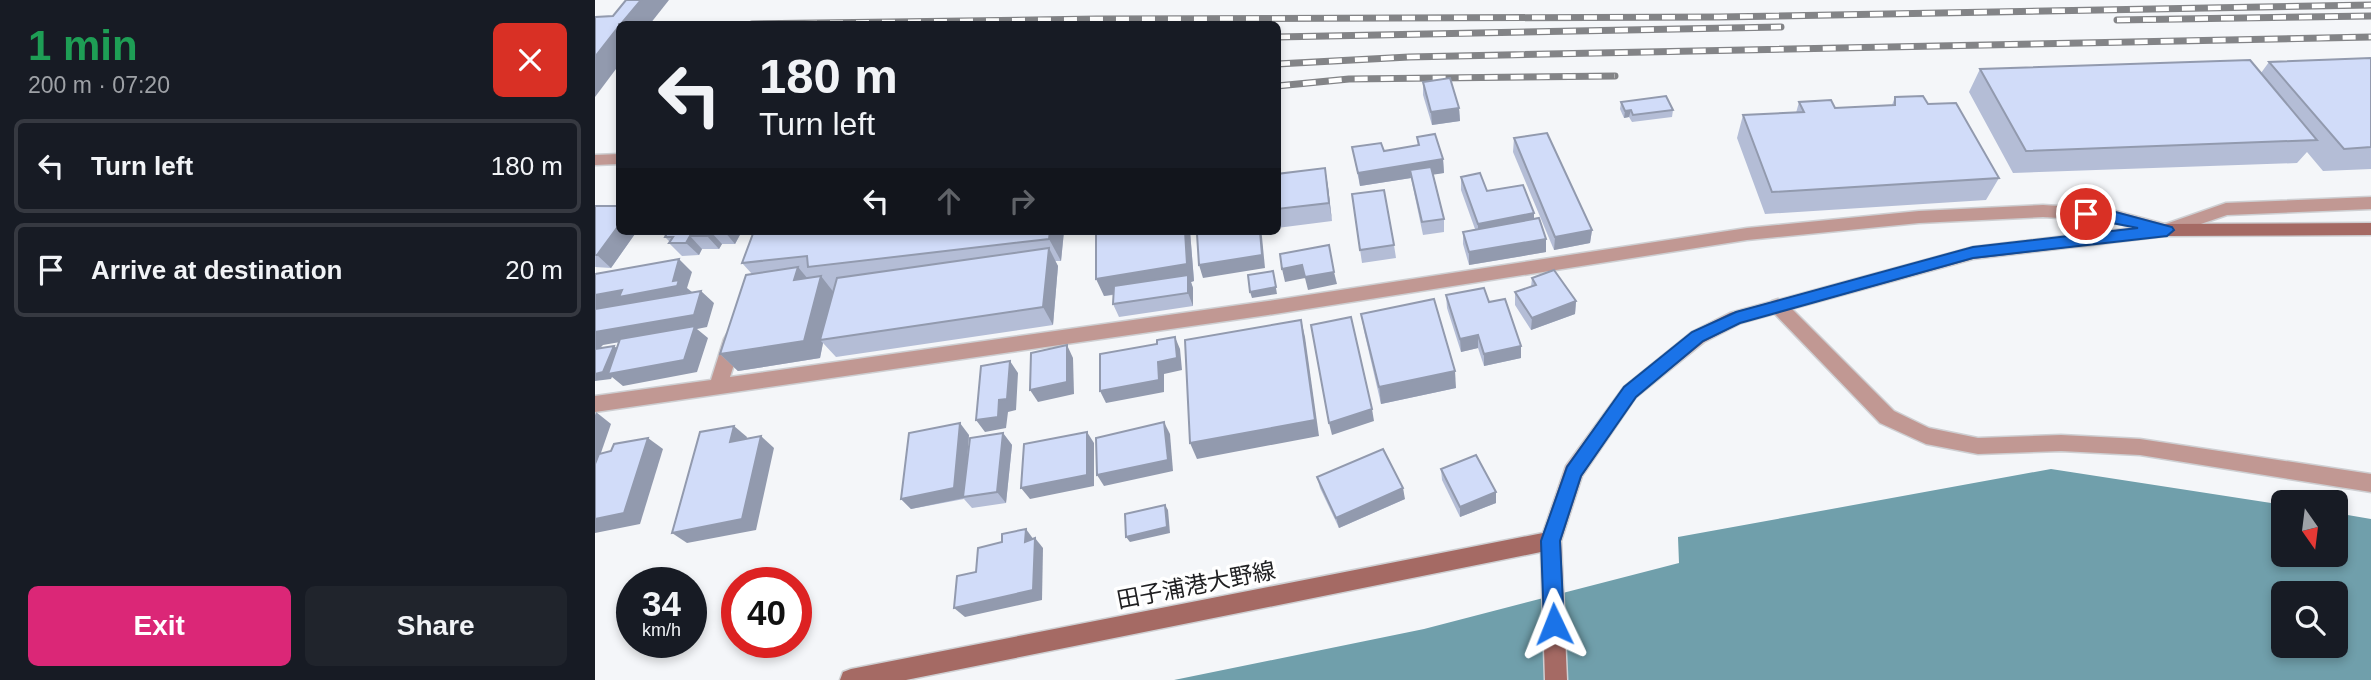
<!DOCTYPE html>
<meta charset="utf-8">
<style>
body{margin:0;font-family:Helvetica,"Noto Sans JP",sans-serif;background:#20242c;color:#f1f3f6;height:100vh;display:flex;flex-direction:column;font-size:26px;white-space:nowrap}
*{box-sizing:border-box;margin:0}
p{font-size:23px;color:#9ea1a6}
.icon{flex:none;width:38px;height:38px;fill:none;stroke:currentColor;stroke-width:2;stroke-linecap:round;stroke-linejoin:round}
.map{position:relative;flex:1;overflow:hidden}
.panel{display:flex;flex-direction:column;background:#171b24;width:595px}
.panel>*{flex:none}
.hud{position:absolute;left:21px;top:21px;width:665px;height:214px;border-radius:10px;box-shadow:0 4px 10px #0003;background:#171b24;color:#f1f3f6;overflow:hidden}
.needle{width:46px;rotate:166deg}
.buttons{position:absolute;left:1676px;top:490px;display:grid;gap:14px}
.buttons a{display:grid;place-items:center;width:77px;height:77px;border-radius:10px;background:#171b24;box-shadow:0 4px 10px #0003;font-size:35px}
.speed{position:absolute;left:21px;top:567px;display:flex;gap:14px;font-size:35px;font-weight:700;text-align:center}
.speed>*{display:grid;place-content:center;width:91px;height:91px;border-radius:50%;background:#171b24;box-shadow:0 4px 10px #0003;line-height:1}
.speed small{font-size:18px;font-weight:400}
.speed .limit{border:10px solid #d22;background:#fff;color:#111}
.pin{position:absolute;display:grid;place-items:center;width:60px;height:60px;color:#fff;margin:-30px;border:4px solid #fff;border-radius:50%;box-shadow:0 2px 7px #0007}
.me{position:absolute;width:77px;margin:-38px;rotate:358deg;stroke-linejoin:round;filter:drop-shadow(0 0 5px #0008)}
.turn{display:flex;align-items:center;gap:24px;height:147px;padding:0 28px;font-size:32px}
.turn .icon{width:91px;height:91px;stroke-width:2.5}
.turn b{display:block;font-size:49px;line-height:60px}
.lanes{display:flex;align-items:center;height:66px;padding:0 28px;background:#0003;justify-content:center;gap:35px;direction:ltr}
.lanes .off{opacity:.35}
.round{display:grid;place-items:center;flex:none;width:74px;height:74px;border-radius:10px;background:#20242c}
.head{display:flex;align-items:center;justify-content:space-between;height:119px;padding:0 28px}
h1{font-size:42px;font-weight:700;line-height:52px;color:#1e9e55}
.primary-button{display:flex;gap:14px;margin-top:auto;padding:14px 28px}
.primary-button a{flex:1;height:80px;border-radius:10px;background:#db2777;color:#fff;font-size:28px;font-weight:700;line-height:80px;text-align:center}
.primary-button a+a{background:#20242c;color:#f1f3f6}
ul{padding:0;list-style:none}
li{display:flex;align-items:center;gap:21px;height:94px;margin:0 14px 10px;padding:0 14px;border:4px solid #363941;border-radius:10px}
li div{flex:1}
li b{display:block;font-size:26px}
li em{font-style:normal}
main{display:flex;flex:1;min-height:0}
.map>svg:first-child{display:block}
.water{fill:#709fab;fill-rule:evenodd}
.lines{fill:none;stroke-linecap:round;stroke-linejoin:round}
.lane-casing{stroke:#cecfd2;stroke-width:3}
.street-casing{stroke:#cecfd2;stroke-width:3}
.secondary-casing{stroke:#cecfd2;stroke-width:3}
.lane{fill:#c19893;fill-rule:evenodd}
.street{fill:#c19893;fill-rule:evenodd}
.secondary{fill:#a56a64;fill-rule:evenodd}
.rail-casing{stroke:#838487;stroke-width:7}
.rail{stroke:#fff;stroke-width:4.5;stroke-dasharray:13;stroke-linecap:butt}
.wall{fill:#b4bdd6}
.shaded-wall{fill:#929aae}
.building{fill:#d1dcf9;stroke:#929aae;stroke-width:2}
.route{fill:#1a73e8;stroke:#114b97;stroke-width:2}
.labels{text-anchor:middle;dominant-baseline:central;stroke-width:7;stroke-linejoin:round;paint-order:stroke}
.near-street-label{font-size:23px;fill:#202022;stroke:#fff}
</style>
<main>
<section class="panel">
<div class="head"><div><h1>1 min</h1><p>200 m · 07:20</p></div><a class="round" style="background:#d93025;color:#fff"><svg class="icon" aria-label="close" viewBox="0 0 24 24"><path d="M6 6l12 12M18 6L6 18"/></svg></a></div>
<ul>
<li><svg class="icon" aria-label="left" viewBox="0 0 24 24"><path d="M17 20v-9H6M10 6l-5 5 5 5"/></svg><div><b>Turn left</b></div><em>180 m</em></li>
<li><svg class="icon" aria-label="arrive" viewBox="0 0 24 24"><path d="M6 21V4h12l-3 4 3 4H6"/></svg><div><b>Arrive at destination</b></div><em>20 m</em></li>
</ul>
<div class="primary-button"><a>Exit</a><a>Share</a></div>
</section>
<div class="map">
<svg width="1776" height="680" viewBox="0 0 1776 680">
<rect width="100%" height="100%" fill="#f4f6f9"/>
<path class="water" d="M1456 469 1689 505V555H1741V513L1776 519V680H579L829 629 1084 563 1083 537ZM1689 593H1741V646H1689Z"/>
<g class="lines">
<g class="lane-casing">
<g id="lane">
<path d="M1776 197V209L1632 215 1571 236 1563 230 1565 226 1631 203Z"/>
<path d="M1183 299 1189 301 1299 411 1334 428 1383 438 1466 435 1545 439 1776 474V492L1545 455 1466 451 1383 454 1331 444 1285 423 1177 311 1174 306 1177 301Z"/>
</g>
</g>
<g class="street-casing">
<g id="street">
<path d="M24 154V164L0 165V155Z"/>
<path d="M1448 205 1513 209 1577 226 1579 230 1571 236 1513 221 1448 217 1324 223 1152 240 673 315 0 412V396L116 380 129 339 132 334H144L147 339 135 377 673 301 1152 228 1324 211Z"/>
</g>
</g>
<g class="secondary-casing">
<path id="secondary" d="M1776 223V235L1571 236 1378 259 1146 323 1109 342 1041 397 987 476 966 541 972 680H950L946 552 311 680H245L248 672 256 669 948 533 971 466 1029 387 1097 332 1135 313 1378 247 1571 224Z"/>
</g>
<use href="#lane" class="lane"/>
<use href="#street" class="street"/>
<use href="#secondary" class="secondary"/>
<g class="rail-casing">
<g id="rail">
<path d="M1522 20 1776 16"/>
<path d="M157 24 502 19 1124 17 1776 5"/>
<path d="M682 37 1186 27"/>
<path d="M682 64 814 57 1776 37"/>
<path d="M682 86 754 79 1020 76"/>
</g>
</g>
<use href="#rail" class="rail"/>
</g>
<g class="wall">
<path d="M1776 58V169L1728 171 1712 152 1702 163 1418 173 1374 92 1385 69 1666 73 1674 62Z"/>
<path d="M828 82 864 108 865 121 837 125 828 95Z"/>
<path d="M1300 97 1333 104 1404 178 1391 200 1170 214 1142 138 1148 115 1201 113 1204 102 1240 108 1297 105Z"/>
<path d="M1026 102 1078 110 1077 117 1037 122 1034 117 1029 118 1025 109Z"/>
<path d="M822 137 848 159 849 173 838 174 849 219V232L828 235 816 178 765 186 757 147 789 151 823 146Z"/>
<path d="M919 138 997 230 995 243 959 250 918 152Z"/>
<path d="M730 168 733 187 737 221 682 228V174Z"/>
<path d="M866 177 939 219 951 239V252L874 265 868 244V232L880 229 866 190Z"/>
<path d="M757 194 799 245 801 258 767 263Z"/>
<path d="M0 206 24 231H42L16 268 0 267Z"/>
<path d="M73 231H147L140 244H127L124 249H107L104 255 87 256 74 243 75 242 70 237Z"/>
<path d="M159 231H469L466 261H460L463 266 458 325 241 357 228 343 225 358 143 371 125 354 157 274 147 263Z"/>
<path d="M501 231H595L599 281 596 282 598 288V306L524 317 518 304V295L509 296Z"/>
<path d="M937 278 981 301 980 314 936 330 920 305V292L936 287Z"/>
<path d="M851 295 894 302 926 346V358L889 366 883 348 866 352 852 308Z"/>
<path d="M766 314 861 388 786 404 769 331Z"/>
<path d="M408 433 417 445 411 503 377 508 369 499 316 509 306 499 374 435 371 473Z"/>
<path d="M846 469 901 492V503L865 517 847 480Z"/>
<path d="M722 477 810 499 744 528 725 488Z"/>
</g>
<g class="shaded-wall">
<path d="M46 0H74L55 24H26Z"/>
<path d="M24 26V65L0 97V57Z"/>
<path d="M864 108 865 121 837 125 836 112Z"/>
<path d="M1036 110 1034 117 1029 118 1030 111Z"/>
<path d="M848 159 849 173 817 178 815 170 816 178 765 186 763 173Z"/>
<path d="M730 168 733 187 737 221 734 203Z"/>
<path d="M939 213V226L883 237V224Z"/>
<path d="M24 225V231H42L16 268 2 255Z"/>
<path d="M997 230 995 243 959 250 960 237Z"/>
<path d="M115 231 127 244 124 249 112 236Z"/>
<path d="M129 231H147L140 244Z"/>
<path d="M455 231H469L466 261 454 239Z"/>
<path d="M590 231H595L599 281 596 282 598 288V306L593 293V282L509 296 501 279Z"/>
<path d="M665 231H666L667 237 670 268 608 278 604 265Z"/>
<path d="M95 236 107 249 104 255 91 243Z"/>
<path d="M951 239V252L874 265V252Z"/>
<path d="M454 248 463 266 458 325 448 307Z"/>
<path d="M84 259 97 272 92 288 97 292 0 310V295L78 281Z"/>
<path d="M707 265 739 272 742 284 713 290 710 278 690 282 687 269Z"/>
<path d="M203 267 218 285 199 280Z"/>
<path d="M678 271 682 294 657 298 655 292Z"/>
<path d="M226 276 240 294 225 340 228 343 225 358 143 371 125 354Z"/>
<path d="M106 291 119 303 112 327 102 329 113 338 102 372 28 386 17 377 16 379 0 381V374L19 346 27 352 99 329 8 345 3 350 0 351V332Z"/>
<path d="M981 301 980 314 936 330 937 318Z"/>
<path d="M706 320 710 337 724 436 602 459 595 443Z"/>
<path d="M883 335V348L866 352 865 339Z"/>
<path d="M580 337 585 349 587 370 569 374V392L511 403 505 391 563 362Z"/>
<path d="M472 345 478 358 479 394 443 402 435 390Z"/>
<path d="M926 346V358L889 366V354Z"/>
<path d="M415 361 423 373 421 410 413 412 411 428 390 432 381 420 404 400Z"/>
<path d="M860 371 861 388 786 404 784 387Z"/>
<path d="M777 409 779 421 737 435 734 423Z"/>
<path d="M1 412 16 424 0 470V415Z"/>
<path d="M569 422 575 434 578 471 509 486 502 475Z"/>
<path d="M365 423 374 435 369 498 316 509 306 499Z"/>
<path d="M139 426 152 437 148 454 135 442Z"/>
<path d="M492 432 499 443V486L435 499 426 488Z"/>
<path d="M408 433 417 445 411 503 402 492Z"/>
<path d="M166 436 179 448 161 530 92 543 77 533Z"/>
<path d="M53 438 68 449 45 524 0 533V519Z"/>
<path d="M808 488 810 499 744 528 741 518Z"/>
<path d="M901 492V503L865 517V507Z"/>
<path d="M570 505 573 510 575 533 535 542 531 537Z"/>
<path d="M431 529 439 540 430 542Z"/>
<path d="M440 538 448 548 447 600 370 617 359 608Z"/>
</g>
<g class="building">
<path d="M31 0H46L26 24H24V26L0 57V17L18 16Z"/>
<path d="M369 22 368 24H320L321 23Z"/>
<path d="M1776 58V147L1749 149 1674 62Z"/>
<path d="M1655 60 1722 140 1431 151 1385 69Z"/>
<path d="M855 78 864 108 836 112 828 82Z"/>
<path d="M1071 96 1078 110 1038 115 1036 110 1030 111 1026 102Z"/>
<path d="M1328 96 1333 104 1361 103 1404 178 1177 192 1148 115 1209 112 1204 102 1236 100 1240 108 1300 105V97Z"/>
<path d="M952 133 997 230 960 237 919 138Z"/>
<path d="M840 134 848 159 763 173 757 147 786 143 789 151 824 145 822 137Z"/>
<path d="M836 167 849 219 827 222 815 170Z"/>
<path d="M730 168 734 203 682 209V174Z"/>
<path d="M885 173 892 191 928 185 939 213 883 224 866 177Z"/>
<path d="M789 190 799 245 765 250 757 194Z"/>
<path d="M0 206H24V225L2 255H0Z"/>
<path d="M944 218 951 239 874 252 868 232Z"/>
<path d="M73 231H128H115L112 236H95L91 243H74L78 237H70Z"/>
<path d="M159 231H455L454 239 213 267 212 256 147 263Z"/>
<path d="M501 231H590L592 264 501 279Z"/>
<path d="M619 231H665L667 255 604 265 602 234Z"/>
<path d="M734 245 739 272 710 277 707 265 687 269 685 254Z"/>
<path d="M454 248 448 307 225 340 242 278Z"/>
<path d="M84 259 78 281 84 280 82 286 24 297 27 290 0 295V274Z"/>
<path d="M203 267 199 280 226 276 209 341 125 354 151 275Z"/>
<path d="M959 270 981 301 937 318 920 292 941 285 937 278Z"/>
<path d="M678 271 681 287 655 292 653 275Z"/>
<path d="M593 275V293L518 304 519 286Z"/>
<path d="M889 288 894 302 910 299 926 346 889 354 883 335 865 339 851 295Z"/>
<path d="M106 291 99 315 0 332V309Z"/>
<path d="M839 299 860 371 784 387 766 314Z"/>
<path d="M756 317 777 409 734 423 716 325Z"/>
<path d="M706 320 720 420 595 443 590 340Z"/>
<path d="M100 326 89 360 13 374 25 339Z"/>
<path d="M580 337 582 358 563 362 564 380 505 391V354L562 344V340Z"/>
<path d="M472 345V382L435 390 436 353Z"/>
<path d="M19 346 8 372 0 374V349Z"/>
<path d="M415 361 412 399 404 400 403 417 381 420 386 366Z"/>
<path d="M569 422 573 460 502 475 501 438Z"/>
<path d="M365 423 359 488 306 499 314 433Z"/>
<path d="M139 426 135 442 166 436 147 519 77 533 105 432Z"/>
<path d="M492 432V475L426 488 429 444Z"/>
<path d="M408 433 402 492 368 497 375 438Z"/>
<path d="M53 438 29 513 0 519V464L4 454 16 451 19 444Z"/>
<path d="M788 449 808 488 741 518 722 477Z"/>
<path d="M881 455 901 492 865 507 846 469Z"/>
<path d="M570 505 572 527 531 537 530 514Z"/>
<path d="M431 529 430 542 440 538 438 590 359 608 362 576 381 572 383 548 407 542V534Z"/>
</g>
<path class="route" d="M1491 208 1513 210 1577 227 1579 230 1572 236 1378 258 1145 323 1108 341 1041 397 986 476 965 541 969 624 966 631 959 634 952 631 949 624 946 541 972 467 1029 387 1097 332 1141 312 1378 247 1543 228 1486 217 1484 214Z"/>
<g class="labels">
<g class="near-street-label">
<text transform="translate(601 585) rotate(-11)">田子浦港大野線</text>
</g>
</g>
</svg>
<div class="buttons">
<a><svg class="needle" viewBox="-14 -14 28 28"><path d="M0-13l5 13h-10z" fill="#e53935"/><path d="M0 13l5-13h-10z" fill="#9ea1a6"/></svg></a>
<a><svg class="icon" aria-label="search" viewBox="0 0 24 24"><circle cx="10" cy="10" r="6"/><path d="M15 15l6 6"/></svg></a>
</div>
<div class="speed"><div>34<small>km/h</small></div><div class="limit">40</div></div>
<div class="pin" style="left:1491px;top:214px;background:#d93025"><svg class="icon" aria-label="arrive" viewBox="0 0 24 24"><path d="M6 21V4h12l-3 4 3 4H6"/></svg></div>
<svg class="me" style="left:959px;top:624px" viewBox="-20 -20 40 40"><path d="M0-17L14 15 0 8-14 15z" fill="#1a73e8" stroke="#fff" stroke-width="4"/></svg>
<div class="hud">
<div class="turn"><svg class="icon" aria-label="left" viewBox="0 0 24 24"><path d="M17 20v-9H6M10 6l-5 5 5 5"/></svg><div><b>180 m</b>Turn left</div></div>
<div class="lanes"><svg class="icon" aria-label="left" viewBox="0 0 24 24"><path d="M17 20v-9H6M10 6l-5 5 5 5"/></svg><svg class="icon off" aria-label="ahead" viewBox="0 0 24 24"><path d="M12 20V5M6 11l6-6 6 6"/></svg><svg class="icon off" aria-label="right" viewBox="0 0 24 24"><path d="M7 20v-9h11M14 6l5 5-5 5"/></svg></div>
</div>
</div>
</main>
